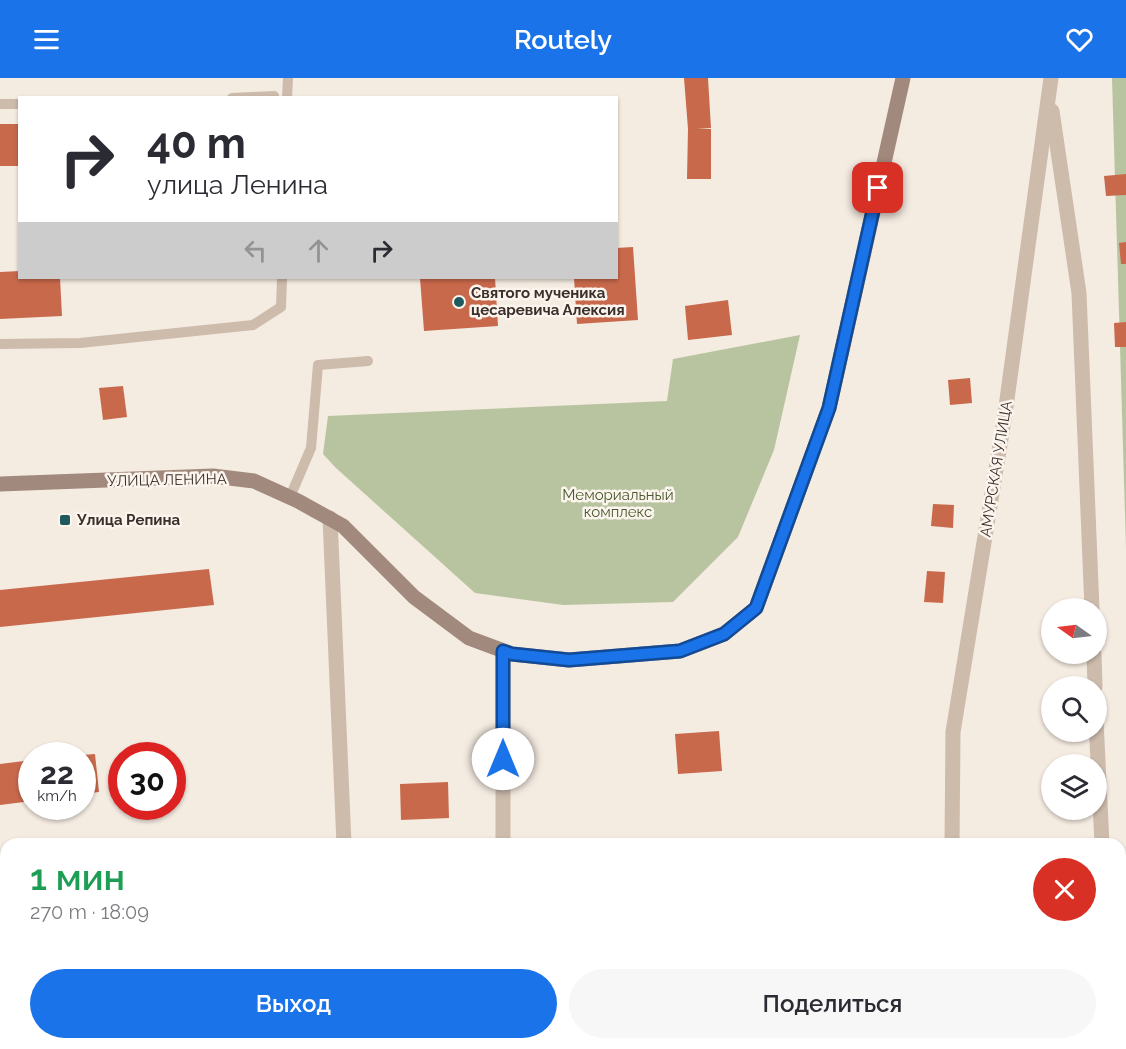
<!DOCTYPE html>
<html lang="ru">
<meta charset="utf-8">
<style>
body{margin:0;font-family:Raleway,sans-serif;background:#f7f7f7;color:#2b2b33;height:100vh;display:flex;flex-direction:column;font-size:22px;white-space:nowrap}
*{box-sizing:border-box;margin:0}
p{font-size:20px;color:#7c7c81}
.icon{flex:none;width:33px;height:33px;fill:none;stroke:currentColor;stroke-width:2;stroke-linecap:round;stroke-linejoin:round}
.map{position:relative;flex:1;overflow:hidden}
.panel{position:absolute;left:0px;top:760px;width:1126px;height:212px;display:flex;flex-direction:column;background:#fff;border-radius:18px 18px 0 0;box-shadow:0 2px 4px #0004}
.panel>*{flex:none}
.guide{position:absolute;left:18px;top:18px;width:600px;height:183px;border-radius:0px;box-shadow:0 2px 4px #0004;background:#fff;color:#2b2b33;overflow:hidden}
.needle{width:39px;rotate:284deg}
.fabs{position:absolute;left:1041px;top:520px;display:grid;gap:12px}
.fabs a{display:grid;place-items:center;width:66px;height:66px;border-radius:50%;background:#fff;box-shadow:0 2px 4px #0004;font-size:30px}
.speed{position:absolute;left:18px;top:664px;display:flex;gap:12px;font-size:30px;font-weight:700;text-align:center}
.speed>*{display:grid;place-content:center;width:78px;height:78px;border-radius:50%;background:#fff;box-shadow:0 2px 4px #0004;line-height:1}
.speed small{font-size:15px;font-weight:400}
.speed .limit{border:9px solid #d22;background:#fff;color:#111}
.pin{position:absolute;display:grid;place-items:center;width:51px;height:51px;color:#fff;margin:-26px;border-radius:12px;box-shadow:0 3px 9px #0006}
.me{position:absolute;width:66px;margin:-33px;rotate:0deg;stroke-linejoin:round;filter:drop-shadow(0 0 4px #0008)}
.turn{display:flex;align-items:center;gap:21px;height:126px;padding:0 30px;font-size:27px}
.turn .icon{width:78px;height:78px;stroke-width:2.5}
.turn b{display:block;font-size:42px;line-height:51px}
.lanes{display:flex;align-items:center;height:57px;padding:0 30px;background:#0003;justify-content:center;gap:30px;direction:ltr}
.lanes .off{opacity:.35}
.round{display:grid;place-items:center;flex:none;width:63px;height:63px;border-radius:32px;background:#f7f7f7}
.overview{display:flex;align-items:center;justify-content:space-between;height:102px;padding:0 30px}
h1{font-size:36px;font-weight:600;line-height:45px;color:#1e9e55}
.cta{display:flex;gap:12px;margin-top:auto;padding:12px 30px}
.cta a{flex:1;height:69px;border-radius:36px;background:#1a73e8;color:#fff;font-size:24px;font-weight:600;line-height:69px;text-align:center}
.cta a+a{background:#f7f7f7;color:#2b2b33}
header{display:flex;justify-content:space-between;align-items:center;height:78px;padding:0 30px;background:#1a73e8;color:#fff;font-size:27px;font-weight:600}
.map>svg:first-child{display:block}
.green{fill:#b8c4a0}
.building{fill:#c8694b}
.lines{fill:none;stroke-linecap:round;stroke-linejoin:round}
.lane{stroke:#cdbbac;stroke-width:10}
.street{stroke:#cdbbac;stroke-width:15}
.secondary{stroke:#a18a7d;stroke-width:15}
.route-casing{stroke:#114b97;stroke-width:15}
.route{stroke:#1a73e8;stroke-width:10}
.poi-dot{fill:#1f5a5e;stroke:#fbf5ee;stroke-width:2}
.labels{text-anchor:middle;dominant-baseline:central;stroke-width:5;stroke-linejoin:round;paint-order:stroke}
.poi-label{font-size:15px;font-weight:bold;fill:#3b302b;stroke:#fbf5ee;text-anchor:start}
.street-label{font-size:15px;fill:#3b302b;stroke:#fbf5ee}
.park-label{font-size:15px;fill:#4a5a2e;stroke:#fbf5ee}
</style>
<header><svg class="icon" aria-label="menu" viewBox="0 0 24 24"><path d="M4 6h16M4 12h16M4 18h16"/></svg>Routely<svg class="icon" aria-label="heart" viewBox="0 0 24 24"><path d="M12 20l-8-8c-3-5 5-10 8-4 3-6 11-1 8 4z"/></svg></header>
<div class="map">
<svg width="1126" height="971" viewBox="0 0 1126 971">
<rect width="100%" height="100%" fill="#f4ebe1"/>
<g class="green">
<path d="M1112 0H1126V469Z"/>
<path d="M800 257 774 372 738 459 673 524 563 527 475 515 336 390 323 376 328 338 667 323 673 281Z"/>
</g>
<g class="building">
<path d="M684 0H708L711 50 697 51H711V101H687L688 51Z"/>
<rect x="0" y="46" width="20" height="42"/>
<path d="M1126 96V117L1106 118 1104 98Z"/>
<path d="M1126 164V186H1121L1119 165Z"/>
<path d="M633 169 638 242 577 246 574 200H616V170Z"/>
<path d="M20 193V200H60L62 238 0 241V194Z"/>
<path d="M420 200H495L498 248 424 253Z"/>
<path d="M728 222 732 257 688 262 685 228Z"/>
<path d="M1126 244V269H1115L1114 245Z"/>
<path d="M970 300 972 325 950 327 948 302Z"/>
<path d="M123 308 127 339 103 342 99 310Z"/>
<path d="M933 426 954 427 953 450 931 448Z"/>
<path d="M209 491 214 527 0 549V512Z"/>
<path d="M927 493 945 494 943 525 924 524Z"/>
<path d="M719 653 722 693 678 696 675 656Z"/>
<path d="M95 676 99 714 82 716V677Z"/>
<path d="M32 682V723L0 727V686Z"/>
<path d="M448 704 449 740 401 742 400 706Z"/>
<path d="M6 801V842H0V802Z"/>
<path d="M67 966H108V971H68Z"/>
<path d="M207 966H249V971H208Z"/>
<path d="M343 966V971H304V969Z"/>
</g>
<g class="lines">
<g class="lane">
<path d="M232 20 274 18"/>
<path d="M287 20 288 0"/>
<path d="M0 26H20"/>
<path d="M0 266 80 265 253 247 281 229 282 200"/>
<path d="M290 419 311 370 318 287 368 283"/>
</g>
<g class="street">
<path d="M1052 33 1079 215 1092 531"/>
<path d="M330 440 344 766"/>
<path d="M1094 576 1095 609"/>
<path d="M1096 642 1102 766"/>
<path d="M503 766V573"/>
<path d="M952 766 953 654 1005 336 1051 0"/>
<path d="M1120 839H1126"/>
<path d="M473 966V971"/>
<path d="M953 966V971"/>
<path d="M1115 966V971"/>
</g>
<path class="secondary" d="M0 406 213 398 254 403 298 423 343 448 414 519 469 560 512 576 569 582 680 573 724 556 756 530 829 330 903 0"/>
</g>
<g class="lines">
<g class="route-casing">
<path id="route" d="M503 681V573L512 576 569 582 680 573 724 556 756 530 829 330 878 110"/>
</g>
<use href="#route" class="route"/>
</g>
<g class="poi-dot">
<circle cx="459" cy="224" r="6"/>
<rect x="59" y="436" width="12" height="12" rx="3"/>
</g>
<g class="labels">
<g class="poi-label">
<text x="471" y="215">Святого мученика<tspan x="471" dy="17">цесаревича Алексия</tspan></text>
<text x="77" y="442">Улица Репина</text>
</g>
<g class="street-label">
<text transform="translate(996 391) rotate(-81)">АМУРСКАЯ УЛИЦА</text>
<text transform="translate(167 402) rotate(-1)">УЛИЦА ЛЕНИНА</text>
</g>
<g class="park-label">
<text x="618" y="417">Мемориальный<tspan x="618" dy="17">комплекс</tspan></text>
</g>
</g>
</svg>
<div class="fabs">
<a><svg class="needle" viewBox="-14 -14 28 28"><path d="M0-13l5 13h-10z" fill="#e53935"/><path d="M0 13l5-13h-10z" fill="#7c7c81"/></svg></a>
<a><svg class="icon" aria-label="search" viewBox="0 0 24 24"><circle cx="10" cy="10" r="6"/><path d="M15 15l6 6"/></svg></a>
<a><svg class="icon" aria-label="layers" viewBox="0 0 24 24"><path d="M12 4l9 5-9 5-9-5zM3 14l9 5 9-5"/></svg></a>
</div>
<div class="speed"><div>22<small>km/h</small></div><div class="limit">30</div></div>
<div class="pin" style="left:878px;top:110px;background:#d93025"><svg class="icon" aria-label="arrive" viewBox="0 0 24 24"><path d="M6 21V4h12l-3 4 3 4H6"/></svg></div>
<svg class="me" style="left:503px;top:681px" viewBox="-20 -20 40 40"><circle r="19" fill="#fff"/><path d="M0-13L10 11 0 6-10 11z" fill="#1a73e8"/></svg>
<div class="guide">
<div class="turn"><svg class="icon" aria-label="right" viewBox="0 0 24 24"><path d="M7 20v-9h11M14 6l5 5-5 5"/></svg><div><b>40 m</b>улица Ленина</div></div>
<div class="lanes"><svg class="icon off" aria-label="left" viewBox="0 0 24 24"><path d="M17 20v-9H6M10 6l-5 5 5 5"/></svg><svg class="icon off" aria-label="ahead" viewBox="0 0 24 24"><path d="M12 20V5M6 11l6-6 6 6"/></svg><svg class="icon" aria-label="right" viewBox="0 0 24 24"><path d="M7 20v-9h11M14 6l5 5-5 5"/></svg></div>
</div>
<section class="panel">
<div class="overview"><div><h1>1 мин</h1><p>270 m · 18:09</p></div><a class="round" style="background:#d93025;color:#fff"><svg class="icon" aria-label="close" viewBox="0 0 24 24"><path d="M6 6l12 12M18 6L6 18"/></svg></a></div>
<div class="cta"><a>Выход</a><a>Поделиться</a></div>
</section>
</div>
